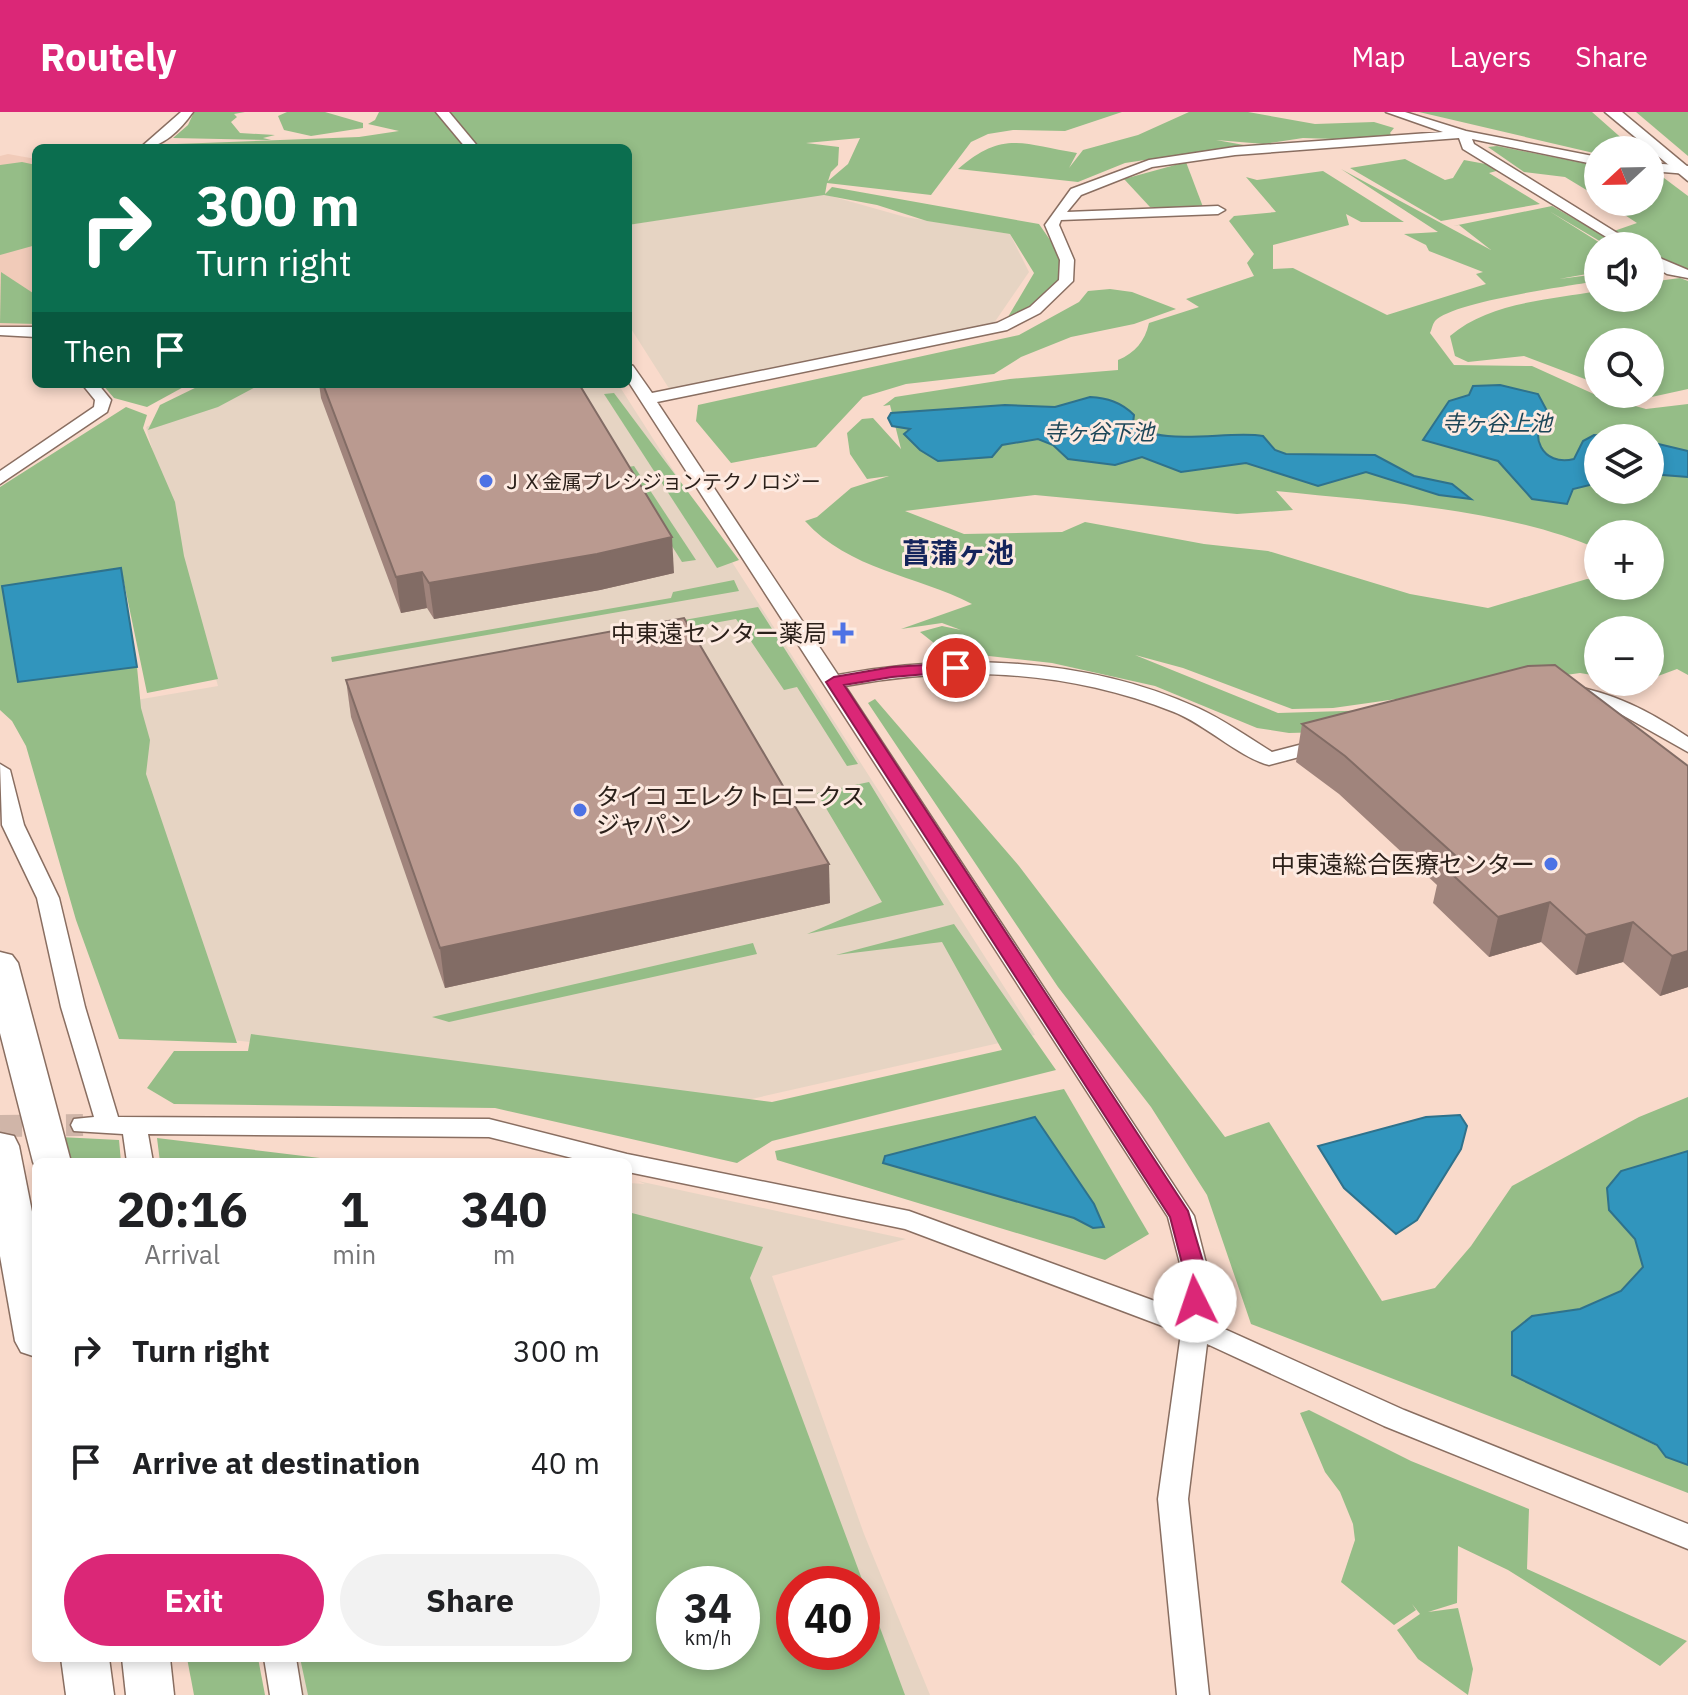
<!DOCTYPE html>
<meta charset="utf-8">
<style>
body{margin:0;font-family:"IBM Plex Sans","Noto Sans JP",sans-serif;background:#f2f2f2;color:#202124;height:100vh;display:flex;flex-direction:column;font-size:30px;white-space:nowrap}
*{box-sizing:border-box;margin:0}
p{font-size:26px;color:#757577}
.icon{flex:none;width:44px;height:44px;fill:none;stroke:currentColor;stroke-width:2;stroke-linecap:round;stroke-linejoin:round}
.map{position:relative;flex:1;overflow:hidden}
.side{position:absolute;left:32px;top:1046px;width:600px;height:504px;display:flex;flex-direction:column;background:#fff;border-radius:12px;box-shadow:0 4px 12px #0003}
.side>*{flex:none}
.top-card{position:absolute;left:32px;top:32px;width:600px;height:244px;border-radius:12px;box-shadow:0 4px 12px #0003;background:#0b6e4f;color:#fff;overflow:hidden}
.needle{width:52px;rotate:248deg}
.fabs{position:absolute;left:1584px;top:24px;display:grid;gap:16px}
.fabs a{display:grid;place-items:center;width:80px;height:80px;border-radius:50%;background:#fff;box-shadow:0 4px 12px #0003;font-size:40px}
.speed{position:absolute;left:656px;top:1454px;display:flex;gap:16px;font-size:40px;font-weight:700;text-align:center}
.speed>*{display:grid;place-content:center;width:104px;height:104px;border-radius:50%;background:#fff;box-shadow:0 4px 12px #0003;line-height:1}
.speed small{font-size:20px;font-weight:400}
.speed .limit{border:12px solid #d22;background:#fff;color:#111}
.pin{position:absolute;display:grid;place-items:center;width:68px;height:68px;color:#fff;margin:-34px;border:4px solid #fff;border-radius:50%;box-shadow:0 2px 8px #0007}
.me{position:absolute;width:88px;margin:-44px;rotate:356deg;stroke-linejoin:round;filter:drop-shadow(0 0 6px #0008)}
.turn{display:flex;align-items:center;gap:28px;height:168px;padding:0 32px;font-size:36px}
.turn .icon{width:104px;height:104px;stroke-width:2.5}
.turn b{display:block;font-size:56px;line-height:68px}
.then{display:flex;align-items:center;height:76px;padding:0 32px;background:#0003;gap:16px;font-size:30px}
.eta{display:flex;justify-content:space-evenly;align-items:center;height:136px;text-align:center}
.eta b{font-size:48px;font-weight:700;line-height:56px}
.action{display:flex;gap:16px;margin-top:auto;padding:16px 32px}
.action a{flex:1;height:92px;border-radius:48px;background:#db2777;color:#fff;font-size:32px;font-weight:700;line-height:92px;text-align:center}
.action a+a{background:#f2f2f2;color:#202124}
ul{padding:0;list-style:none}
li{display:flex;align-items:center;gap:24px;height:112px;padding:0 32px}
li div{flex:1}
li b{display:block;font-size:30px}
li em{font-style:normal}
header{display:flex;align-items:center;gap:48px;box-sizing:border-box;height:112px;padding:0 40px;background:#db2777;color:#fff}
header strong{font-size:38px}
nav{display:flex;gap:44px;margin-inline-start:auto;font-size:28px}
.map>svg:first-child{display:block}
.built{fill:#f1cbb9}
.industrial{fill:#e6d4c3;fill-rule:evenodd}
.green{fill:#95bd87;fill-rule:evenodd}
.water{fill:#3195bd;stroke:#2f728c;stroke-width:2}
.lines{fill:none;stroke-linecap:round;stroke-linejoin:round}
.minor-tunnel{stroke:#d0b5a8;stroke-width:22;stroke-dasharray:22 11;stroke-linecap:butt}
.minor-casing{stroke:#896e61;stroke-width:3}
.major-casing{stroke:#896e61;stroke-width:3}
.highway-casing{stroke:#896e61;stroke-width:3}
.minor{fill:#fff;fill-rule:evenodd}
.major{fill:#fff;fill-rule:evenodd}
.highway{fill:#fff;fill-rule:evenodd}
.wall{fill:#a0847c}
.shaded-wall{fill:#826c65}
.building{fill:#ba9a90;stroke:#826c65;stroke-width:2}
.route{fill:#db2777;stroke:#8e194d;stroke-width:2}
.poi-dot{fill:#4d72e5;stroke:#fdeae1;stroke-width:3}
.labels{text-anchor:middle;dominant-baseline:central;stroke-width:6;stroke-linejoin:round;paint-order:stroke}
.far-poi-label{font-size:20px;fill:#2b201a;stroke:#fdeae1;text-anchor:start}
.far-water-label{font-size:22px;font-style:italic;fill:#1d4658;stroke:#fdeae1}
.poi-label{font-size:24px;fill:#2b201a;stroke:#fdeae1;text-anchor:end}
.quarter-label{font-size:28px;font-weight:bold;fill:#15255c;stroke:#fdeae1}
</style>
<header>
<strong>Routely</strong>
<nav><a>Map</a><a>Layers</a><a>Share</a></nav>
</header>
<div class="map">
<svg width="1688" height="1583" viewBox="0 0 1688 1583">
<rect width="100%" height="100%" fill="#f9dacb"/>
<path class="built" d="M8 42 36 47V221L0 219V44Z"/>
<g class="industrial">
<path d="M820 81 905 105 1010 122 1029 160 994 211 971 220 670 278 628 212V113Z"/>
<path d="M237 272H618L1035 923 747 988 216 926 72 599 218 574 146 315Z"/>
<path d="M638 1069 906 1127 772 1164 864 1422 930 1583H298L291 1546H628V1071L645 1072ZM674 1472H742V1540H674ZM794 1472H862V1540H794Z"/>
</g>
<g class="green">
<path d="M194 0H245L234 2 237 5 231 10 240 21 275 23 263 26 271 28 173 26 188 13Z"/>
<path d="M287 0H325L363 11V16L311 24 284 18 278 4Z"/>
<path d="M379 0H1122L1065 19 1013 18 988 22 971 30 931 83 827 71 825 82 832 75 1039 112 1066 151 1058 179 1002 215 1034 161 1010 122 927 109 877 93 824 83 628 113V36H167L176 32 359 25 399 19 368 12 375 8ZM860 26 848 52 828 69 831 60 838 53 839 35 806 31Z"/>
<path d="M1189 0H1248L1315 12 1374 10 1394 16 1390 21 1396 29 1303 26 1264 32 1216 28 1244 33 1125 51 1078 70 958 57C1003 18 1022 32 1077 41L1069 56 1083 38 1138 23Z"/>
<path d="M1419 0H1592L1635 38H1598V42Z"/>
<path d="M1636 0H1688V44Z"/>
<path d="M1497 34 1598 54V85L1565 65 1524 60 1488 35Z"/>
<path d="M1405 47 1445 68 1453 66 1464 48 1491 53 1500 58 1489 61 1540 92 1441 109 1350 56Z"/>
<path d="M22 50 36 53V133L0 143V53Z"/>
<path d="M1186 50 1203 95H1150L1124 67Z"/>
<path d="M1341 57 1491 138 1459 113 1453 114 1552 94 1622 134H1608L1549 99 1605 134H1598V160L1559 167 1598 162V169C1568 174 1452 190 1435 209 1432 213 1432 217 1430 221L1454 253 1532 254 1596 283 1646 297 1688 292V563L1677 557 1650 567V518H1598V564L1580 561 1333 596 1292 597 1183 556 1135 543 1278 601 1377 598 1326 620 1289 621 1257 616 1155 574 1052 551 944 539 920 520 942 514 961 518 942 511 901 517 972 492C916 463 849 458 805 409L817 405 851 376 889 364 867 367 850 342 847 321 862 307 873 306 901 337 890 293 883 294 895 285 1010 267 1118 258V248C1135 241 1145 229 1149 211L1199 195 1186 187 1254 164 1247 151 1254 142 1229 109 1234 104 1276 100 1246 65 1257 68 1323 59 1404 110H1361L1346 102 1349 113 1273 133V157L1293 156 1387 203 1486 172 1476 162 1483 160 1429 139 1426 133 1404 122 1438 120ZM1598 326H1650V378H1598ZM1276 379C1379 390 1504 396 1598 437V422H1650V474H1598V468L1587 467 1488 496 1410 482 1268 439 1204 432 1085 410 1062 420 964 422 905 399 1035 383 1237 402 1293 398Z"/>
<path d="M1650 61 1660 63 1688 84V162L1650 142V134H1638L1614 119 1637 111 1605 90H1650Z"/>
<path d="M1 160 36 183V212L0 211Z"/>
<path d="M1680 166 1688 169V277L1647 286 1629 282H1650V230H1598V272L1524 244 1468 250 1455 244 1450 224C1489 190 1549 188 1598 179V186H1650V170Z"/>
<path d="M1110 177 1132 180 1176 197 1134 212 1071 225 1021 245 994 262 906 272 863 285 816 335 731 351 696 309 698 293 1019 223 1079 190 1088 179Z"/>
<path d="M102 272H189L147 295 114 286Z"/>
<path d="M203 272H261L218 295 148 318 160 293Z"/>
<path d="M614 281 739 448 717 456 604 282Z"/>
<path d="M126 295 147 303 143 316 175 390 184 444 218 567 147 581 121 456 3 474 18 570 137 555 141 596 150 628 146 662 237 931 119 927 76 808 26 634 12 609 0 598V375Z"/>
<path d="M634 354 696 448 682 450 623 356Z"/>
<path d="M734 468 739 479 332 550 331 545 671 486 673 480Z"/>
<path d="M758 495 858 652 847 654 797 575 784 578 736 507 631 526 627 518Z"/>
<path d="M875 587 1019 754 1225 1025 1269 1010 1382 1189 1435 1176 1471 1134 1512 1074 1639 1005 1688 985V1039L1621 1059 1609 1098 1635 1127 1643 1154 1621 1179 1580 1197 1532 1204 1513 1220 1512 1262 1657 1334 1666 1345 1688 1353V1381L1251 1212 1207 1083 1151 995 1058 875 868 591Z"/>
<path d="M869 670 944 793 807 822 882 790 817 681Z"/>
<path d="M954 812 1056 958 772 1029 737 1051 495 996 174 992 147 976 174 939H248L251 922 772 990 1002 938 942 830 836 843Z"/>
<path d="M753 831 757 842 449 910 432 905Z"/>
<path d="M1064 977 1149 1122 1105 1148 777 1048 775 1039Z"/>
<path d="M60 1025 119 1028 121 1050H66Z"/>
<path d="M157 1026 353 1050H160Z"/>
<path d="M628 1100 763 1135 750 1166 905 1583H308L300 1546H628ZM742 1472V1540H674V1472ZM794 1472H862V1540H794Z"/>
<path d="M1309 1298 1411 1349 1529 1397 1527 1457 1687 1529 1660 1554 1508 1458 1458 1434 1457 1491 1428 1500 1458 1496 1473 1557 1468 1583 1418 1547 1397 1518 1420 1502 1412 1492 1416 1498 1394 1513 1341 1470 1355 1428 1353 1412 1340 1380 1325 1360 1300 1301Z"/>
<path d="M187 1546H258L265 1583H194Z"/>
</g>
<g class="water">
<path d="M1500 273 1538 282 1547 299C1527 323 1542 355 1574 347L1583 329 1594 323 1636 326H1598V371L1573 377 1567 392 1532 387 1498 349 1423 328 1449 289 1469 283 1473 274Z"/>
<path d="M1090 285C1107 286 1121 290 1134 303L1133 311C1155 336 1230 318 1263 324L1275 338 1286 342 1375 343 1414 364 1452 372 1471 387 1439 383 1366 360 1318 374 1246 351 1181 360 1142 345 1115 353 1068 347 1053 333 1038 327 1002 333 992 345 938 349 920 338 904 322 910 317 892 314 888 306 891 301 1005 293 1055 295Z"/>
<path d="M1650 330 1688 339V365L1650 362Z"/>
<path d="M121 456 137 555 18 570 2 474Z"/>
<path d="M1460 1003 1467 1014 1461 1037 1417 1108 1396 1122 1344 1076 1318 1034 1426 1005Z"/>
<path d="M1035 1005 1094 1092 1104 1115 1093 1116 1074 1106 883 1051 885 1044Z"/>
<path d="M1688 1039V1353L1666 1345 1657 1333 1512 1263V1220L1532 1204 1580 1197 1621 1179 1643 1155 1635 1127 1609 1098 1607 1076 1621 1059Z"/>
</g>
<g class="lines">
<path class="minor-tunnel" d="M0 1014 83 1013"/>
<g class="minor-casing">
<g id="minor">
<path d="M181 0H193C180 18 163 36 140 36Z"/>
<path d="M436 0H449L479 36H466Z"/>
<path d="M1386 0H1405L1466 19 1598 45V53L1472 27 1474 32 1638 134H1621L1463 37 1459 26 1235 43 1152 55 1081 83 1067 100 1218 94 1225 98 1218 102 1061 108 1059 113 1074 148 1073 169 1040 201 1007 218 657 290 838 563C957 541 1086 545 1198 596 1224 608 1248 625 1272 640L1326 626 1333 628 1336 632 1333 636 1269 653C1240 646 1205 612 1174 600 1068 558 955 553 845 574L1194 1104 1209 1163V1210L1404 1298 1688 1412V1437L1384 1314 1207 1232 1188 1387 1209 1583H1177L1158 1387 1181 1221 905 1117 628 1060V1050H588L489 1025 148 1022 153 1050H127L123 1022 74 1019 71 1013 74 1007 94 1005 61 895 37 786 2 713 0 652 10 658 24 713 59 786 85 895 118 1005 489 1007 627 1042 909 1099 1182 1199 1183 1163 1168 1105 628 269V252L633 254 652 281 997 211 1030 195 1059 168 1060 148 1045 113 1071 77 1149 48 1235 35 1443 20Z"/>
<path d="M1650 51 1688 54V62L1650 59Z"/>
<path d="M1650 142 1688 158V166L1667 162 1650 152Z"/>
<path d="M0 215H36V225L0 223Z"/>
<path d="M82 272H98L111 288 107 300 0 372V359L94 295 95 288Z"/>
<path d="M1566 573C1613 580 1649 599 1688 625V640L1610 596 1559 583 1556 579 1559 575Z"/>
<path d="M264 1546H296L302 1583H270Z"/>
</g>
</g>
<g class="major-casing">
<path id="major" d="M1605 0H1622L1688 55V69Z"/>
</g>
<g class="highway-casing">
<g id="highway">
<path d="M0 840 12 843 18 851 71 1050H36V1056L33 1050 0 921Z"/>
<path d="M0 1021 14 1024 19 1034 36 1120V1245L21 1240 15 1229 0 1144Z"/>
<path d="M61 1546H109L114 1583H66Z"/>
<path d="M122 1546H170L174 1583H126Z"/>
</g>
</g>
<use href="#minor" class="minor"/>
<use href="#major" class="major"/>
<use href="#highway" class="highway"/>
</g>
<g class="wall">
<path d="M319 272H579L674 461 600 478 434 507 427 496 401 501 321 286Z"/>
<path d="M346 568 830 791 445 876 351 605Z"/>
<path d="M1302 612 1688 654V875L1660 884 1623 850 1576 863 1541 830 1489 845 1433 791 1437 773 1339 682 1296 650Z"/>
</g>
<g class="shaded-wall">
<path d="M672 425 674 461 600 478 434 507 429 471Z"/>
<path d="M422 460 427 496 401 501 396 465Z"/>
<path d="M829 752 830 791 445 876 440 836Z"/>
<path d="M1550 790 1541 830 1489 845 1498 805Z"/>
<path d="M1633 810 1623 850 1576 863 1586 823Z"/>
<path d="M1688 839V875L1660 884 1672 844Z"/>
</g>
<g class="building">
<path d="M323 272H579L672 425 597 442 429 471 422 460 396 465Z"/>
<path d="M684 506 829 752 440 836 346 568Z"/>
<path d="M1555 553 1688 654V839L1672 844 1633 810 1586 823 1550 790 1498 805 1441 752 1457 745 1345 644 1302 612 1528 554Z"/>
</g>
<path class="route" d="M956 551 962 552V559L892 565 844 573 1188 1099 1207 1163 1203 1195 1195 1198 1184 1189 1185 1163 1170 1105 826 570 834 565 892 555Z"/>
<g class="poi-dot">
<circle cx="486" cy="369" r="8"/>
<path d="M839 509h8v8h8v8h-8v8h-8v-8h-8v-8h8z"/>
<circle cx="580" cy="698" r="8"/>
<circle cx="1551" cy="752" r="8"/>
</g>
<g class="labels">
<g class="far-poi-label">
<text x="502" y="369">ＪＸ金属プレシジョンテクノロジー</text>
</g>
<g class="far-water-label">
<text x="1497" y="310">寺ヶ谷上池</text>
<text x="1099" y="319">寺ヶ谷下池</text>
</g>
<g class="poi-label">
<text x="827" y="521">中東遠センター薬局</text>
<text x="596" y="684" text-anchor="start">タイコ エレクトロニクス<tspan x="596" dy="28">ジャパン</tspan></text>
<text x="1535" y="752">中東遠総合医療センター</text>
</g>
<g class="quarter-label">
<text x="958" y="440">菖蒲ヶ池</text>
</g>
</g>
</svg>
<div class="fabs">
<a><svg class="needle" viewBox="-14 -14 28 28"><path d="M0-13l5 13h-10z" fill="#e53935"/><path d="M0 13l5-13h-10z" fill="#757577"/></svg></a>
<a><svg class="icon" aria-label="sound" viewBox="0 0 24 24"><path d="M4 9h4l5-4v14l-5-4H4zM17 9q2 3 0 6"/></svg></a>
<a><svg class="icon" aria-label="search" viewBox="0 0 24 24"><circle cx="10" cy="10" r="6"/><path d="M15 15l6 6"/></svg></a>
<a><svg class="icon" aria-label="layers" viewBox="0 0 24 24"><path d="M12 4l9 5-9 5-9-5zM3 14l9 5 9-5"/></svg></a>
<a>+</a>
<a>−</a>
</div>
<div class="speed"><div>34<small>km/h</small></div><div class="limit">40</div></div>
<div class="pin" style="left:956px;top:556px;background:#d93025"><svg class="icon" aria-label="arrive" viewBox="0 0 24 24"><path d="M6 21V4h12l-3 4 3 4H6"/></svg></div>
<svg class="me" style="left:1195px;top:1189px" viewBox="-20 -20 40 40"><circle r="19" fill="#fff"/><path d="M0-13L10 11 0 6-10 11z" fill="#db2777"/></svg>
<div class="top-card">
<div class="turn"><svg class="icon" aria-label="right" viewBox="0 0 24 24"><path d="M7 20v-9h11M14 6l5 5-5 5"/></svg><div><b>300 m</b>Turn right</div></div>
<div class="then">Then<svg class="icon" aria-label="arrive" viewBox="0 0 24 24"><path d="M6 21V4h12l-3 4 3 4H6"/></svg></div>
</div>
<section class="side">
<div class="eta">
<div><b>20:16</b><p>Arrival</p></div>
<div><b>1</b><p>min</p></div>
<div><b>340</b><p>m</p></div>
</div>
<ul>
<li><svg class="icon" aria-label="right" viewBox="0 0 24 24"><path d="M7 20v-9h11M14 6l5 5-5 5"/></svg><div><b>Turn right</b></div><em>300 m</em></li>
<li><svg class="icon" aria-label="arrive" viewBox="0 0 24 24"><path d="M6 21V4h12l-3 4 3 4H6"/></svg><div><b>Arrive at destination</b></div><em>40 m</em></li>
</ul>
<div class="action"><a>Exit</a><a>Share</a></div>
</section>
</div>
